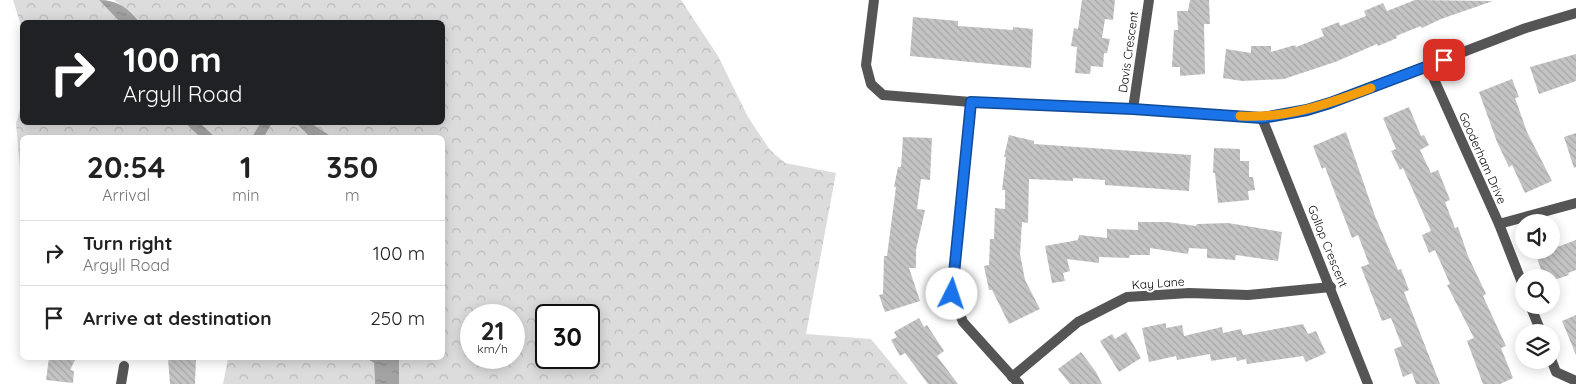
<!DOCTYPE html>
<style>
body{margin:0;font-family:Quicksand,sans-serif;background:#f2f2f2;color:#222;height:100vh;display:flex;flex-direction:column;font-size:19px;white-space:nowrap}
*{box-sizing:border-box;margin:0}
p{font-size:16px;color:#767676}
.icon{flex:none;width:28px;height:28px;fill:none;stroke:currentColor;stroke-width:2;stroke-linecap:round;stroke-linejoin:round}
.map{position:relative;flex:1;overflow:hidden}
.sheet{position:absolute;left:20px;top:135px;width:425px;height:225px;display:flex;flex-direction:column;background:#fff;border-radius:8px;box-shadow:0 2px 12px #0003}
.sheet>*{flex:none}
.hud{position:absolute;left:20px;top:20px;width:425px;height:105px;border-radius:8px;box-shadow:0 2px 12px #0003;background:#202124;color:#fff;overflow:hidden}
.buttons{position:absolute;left:1515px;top:214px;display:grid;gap:10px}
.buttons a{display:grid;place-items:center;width:45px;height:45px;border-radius:50%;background:#fff;box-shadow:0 2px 12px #0003;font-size:25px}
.speed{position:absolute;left:460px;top:304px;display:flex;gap:10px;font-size:25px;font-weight:700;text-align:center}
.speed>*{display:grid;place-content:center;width:65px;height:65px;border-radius:50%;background:#fff;box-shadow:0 2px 12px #0003;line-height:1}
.speed small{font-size:12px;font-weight:400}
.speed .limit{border:2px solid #111;border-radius:8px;background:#fff;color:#111}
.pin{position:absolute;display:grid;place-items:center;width:42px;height:42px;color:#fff;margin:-21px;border-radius:10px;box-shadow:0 2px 8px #0006}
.me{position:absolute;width:55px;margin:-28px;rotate:4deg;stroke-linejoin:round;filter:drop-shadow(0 0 4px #0008)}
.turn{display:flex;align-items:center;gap:18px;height:105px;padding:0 20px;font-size:22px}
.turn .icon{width:65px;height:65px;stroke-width:2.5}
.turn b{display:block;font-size:35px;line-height:42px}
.eta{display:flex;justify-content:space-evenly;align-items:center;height:85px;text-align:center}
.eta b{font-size:30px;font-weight:800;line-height:35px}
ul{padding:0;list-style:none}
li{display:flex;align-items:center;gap:15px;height:65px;padding:0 20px;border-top:1px solid #e0e0e0}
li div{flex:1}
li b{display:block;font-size:19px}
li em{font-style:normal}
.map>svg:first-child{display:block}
.forest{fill:url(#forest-crowns);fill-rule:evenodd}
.water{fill:url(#water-ripples)}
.building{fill:url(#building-back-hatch)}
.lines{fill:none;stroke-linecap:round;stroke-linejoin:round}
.minor{stroke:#555;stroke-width:10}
.tertiary{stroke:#555;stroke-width:10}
.route-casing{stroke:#114b97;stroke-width:12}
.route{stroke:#1a73e8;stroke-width:9}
.slow{stroke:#f59e0b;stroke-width:9}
.labels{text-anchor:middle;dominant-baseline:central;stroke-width:4;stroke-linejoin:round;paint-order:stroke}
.street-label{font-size:12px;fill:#000;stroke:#fff}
</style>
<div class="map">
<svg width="1576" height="384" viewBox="0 0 1576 384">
<defs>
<pattern id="forest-crowns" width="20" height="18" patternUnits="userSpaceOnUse" patternTransform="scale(1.25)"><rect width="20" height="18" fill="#dcdcdc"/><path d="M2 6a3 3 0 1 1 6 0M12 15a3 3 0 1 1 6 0" fill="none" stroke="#bbb"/></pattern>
<pattern id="water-ripples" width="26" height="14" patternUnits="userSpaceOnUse" patternTransform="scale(1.25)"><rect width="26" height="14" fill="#a3a3a3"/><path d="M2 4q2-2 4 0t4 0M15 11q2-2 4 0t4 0" fill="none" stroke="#8b8b8b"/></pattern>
<pattern id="building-back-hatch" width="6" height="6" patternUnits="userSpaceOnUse" patternTransform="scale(1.25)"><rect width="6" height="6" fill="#c4c4c4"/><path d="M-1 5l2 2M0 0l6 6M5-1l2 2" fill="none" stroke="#a7a7a7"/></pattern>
</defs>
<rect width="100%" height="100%" fill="#fff"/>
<g class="forest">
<path d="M13 0H99L120 22H22V29Z"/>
<path d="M114 0H681L718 56 748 117 770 150 785 163 836 173 806 334 871 339 908 384H399V358H442V138L332 137 311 123 442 122V22H139L133 14ZM471 315H514V358H471ZM546 315H589V358H546Z"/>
<path d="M22 102V122L185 123 200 137 22 138V175L20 170 16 123Z"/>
<path d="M272 122 296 123 310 137 264 138Z"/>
<path d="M200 123H261L252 138 215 137Z"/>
<path d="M228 358H366L374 363 375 384H223Z"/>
</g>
<g class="water">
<path d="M99 0C117 0 129 8 139 22H120Z"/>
<path d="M261 122 272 123 264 137H252Z"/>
<path d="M185 123H200L215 137H200Z"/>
<path d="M296 123H311L332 137H310Z"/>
<path d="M366 358H399V384H375L374 363Z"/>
</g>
<g class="building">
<path d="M1082 0H1115L1113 20 1105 19 1102 38 1110 39 1107 53H1104L1103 67 1091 66 1090 74 1075 73 1077 47 1071 46 1074 28 1078 29Z"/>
<path d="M1190 0H1209L1210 24H1204L1205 74 1180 76V67H1172L1174 30H1178L1177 11H1188Z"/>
<path d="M1415 0 1493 1 1441 19 1422 28 1421 26 1396 36 1397 38 1378 46 1377 44 1335 62 1284 79 1242 81 1223 78 1226 49 1251 53V46H1271V52L1295 45 1296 47 1324 36 1321 29 1339 22 1340 26 1366 16 1364 11 1383 3 1387 11Z"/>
<path d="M913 17 958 21V26L1013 30V27L1033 29 1031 68 910 56Z"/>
<path d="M1576 54V81L1539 94 1530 67Z"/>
<path d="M1512 79 1519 97 1515 98 1527 132 1552 181 1525 193 1512 165 1509 167 1497 142 1479 92Z"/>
<path d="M1409 107 1421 136 1424 135 1429 145 1420 150 1431 173 1438 170 1450 200 1445 202 1455 228 1458 227 1468 256 1486 294 1483 296 1506 346 1501 348 1513 378 1500 384H1483L1467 341 1474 338 1447 285 1450 284 1435 250 1429 253 1422 235 1431 231 1403 168 1400 170 1391 151 1396 149 1383 118Z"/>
<path d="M1346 132 1375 216 1398 270 1401 269 1409 290 1404 292 1440 384H1416L1412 373 1403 377 1394 349 1402 346 1391 318 1382 321 1361 267 1369 264 1358 235 1352 238 1325 167 1322 169 1313 146Z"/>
<path d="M1576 133V167L1574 168 1564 137Z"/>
<path d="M1009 135 1034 141V144L1191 155 1189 191 1105 185V180L1073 178V181L1029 179 1028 223 1022 222 1020 254 1025 280 1040 309 1009 324 992 290H989L984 266 989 265 990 239H994L995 208 1005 209V190H1002L1006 157H1004Z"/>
<path d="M903 137 932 138 930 180 921 179 917 209 925 210 916 250V268H909L920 301 885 312 879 295 883 294 884 256H887L896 187H894L898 167H901Z"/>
<path d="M1214 148 1240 149V161H1249V177H1253L1255 190 1248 191 1249 200 1218 203 1215 173H1213Z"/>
<path d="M1138 222H1168L1196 226 1197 224 1228 223 1282 232 1278 261 1236 255 1235 260 1207 258V249L1189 248 1188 254 1150 248V255H1130L1129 258 1099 257V263L1067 259 1070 271 1063 273 1065 281 1052 283 1045 246 1078 240 1079 235 1107 238V229L1138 230Z"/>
<path d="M1576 240V270L1568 273 1569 275 1551 281V278H1544L1536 255Z"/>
<path d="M1576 315V355L1562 321Z"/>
<path d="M919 318 924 327 927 325 944 351 937 356 958 384H928L905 353 900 356 891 340 897 337 894 332Z"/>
<path d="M1166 323V328L1182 325 1184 336 1222 327 1223 333 1241 329 1243 335 1303 324 1308 334 1316 331 1326 353 1306 362 1303 356 1247 364 1246 359 1237 361 1236 357 1211 361 1210 354 1177 360 1176 356 1149 362 1142 328Z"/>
<path d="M1126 332 1141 358 1119 372 1100 341 1112 334 1115 339Z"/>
<path d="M1081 352 1096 372 1102 384H1070L1058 369Z"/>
<path d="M49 358H76L70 370 74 371 73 383 46 380Z"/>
<path d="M168 358H196L195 384H170Z"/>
</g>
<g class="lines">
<g class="minor">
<path d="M1428 66 1499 224 1524 288"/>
<path d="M971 102 952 294 963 322 1019 384"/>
<path d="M1133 109 1149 0"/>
<path d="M1262 118 1368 384"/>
<path d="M1499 224 1576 203"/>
<path d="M1530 305 1541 332"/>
<path d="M1551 359 1556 372 1576 381"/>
<path d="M1012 377 1078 322 1127 297 1189 293 1248 295 1331 287"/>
<path d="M121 384 124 366"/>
</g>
<path class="tertiary" d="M874 0 866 65 871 84 883 95 971 102 1133 109 1262 118 1307 110 1330 103 1526 28 1576 13"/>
</g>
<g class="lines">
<g class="route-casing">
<path id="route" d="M952 294 971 102 1133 109 1262 118 1307 110 1330 103 1444 60"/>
</g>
<use href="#route" class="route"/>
<path class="slow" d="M1240 116C1286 119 1328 104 1371 88"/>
</g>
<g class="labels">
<g class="street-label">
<text transform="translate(1128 52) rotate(-82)">Davis Crescent</text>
<text transform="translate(1483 158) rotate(66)">Gooderham Drive</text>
<text transform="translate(1328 246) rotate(68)">Gollop Crescent</text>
<text transform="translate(1158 283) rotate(-4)">Kay Lane</text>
</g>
</g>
</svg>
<div class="buttons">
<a><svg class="icon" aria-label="sound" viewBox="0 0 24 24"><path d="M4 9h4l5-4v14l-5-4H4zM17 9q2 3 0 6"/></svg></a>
<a><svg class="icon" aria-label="search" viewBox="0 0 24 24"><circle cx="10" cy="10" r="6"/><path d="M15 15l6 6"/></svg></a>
<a><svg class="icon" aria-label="layers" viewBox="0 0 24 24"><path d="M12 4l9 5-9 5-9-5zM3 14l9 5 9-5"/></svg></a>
</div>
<div class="speed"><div>21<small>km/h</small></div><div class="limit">30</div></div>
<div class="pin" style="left:1444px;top:60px;background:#d93025"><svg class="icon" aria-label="arrive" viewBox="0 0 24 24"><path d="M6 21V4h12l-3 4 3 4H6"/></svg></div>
<svg class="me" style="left:952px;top:294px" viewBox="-20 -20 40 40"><circle r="19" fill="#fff"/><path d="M0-13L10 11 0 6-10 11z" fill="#1a73e8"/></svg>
<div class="hud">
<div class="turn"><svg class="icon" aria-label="right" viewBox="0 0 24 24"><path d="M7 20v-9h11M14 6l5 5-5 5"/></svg><div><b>100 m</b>Argyll Road</div></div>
</div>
<section class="sheet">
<div class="eta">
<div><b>20:54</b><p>Arrival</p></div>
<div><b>1</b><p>min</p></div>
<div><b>350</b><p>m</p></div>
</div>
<ul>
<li><svg class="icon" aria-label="right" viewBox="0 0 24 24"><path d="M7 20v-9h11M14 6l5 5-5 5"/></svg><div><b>Turn right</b><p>Argyll Road</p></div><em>100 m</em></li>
<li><svg class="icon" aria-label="arrive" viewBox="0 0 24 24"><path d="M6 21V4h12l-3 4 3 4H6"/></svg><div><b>Arrive at destination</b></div><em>250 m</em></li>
</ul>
</section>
</div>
